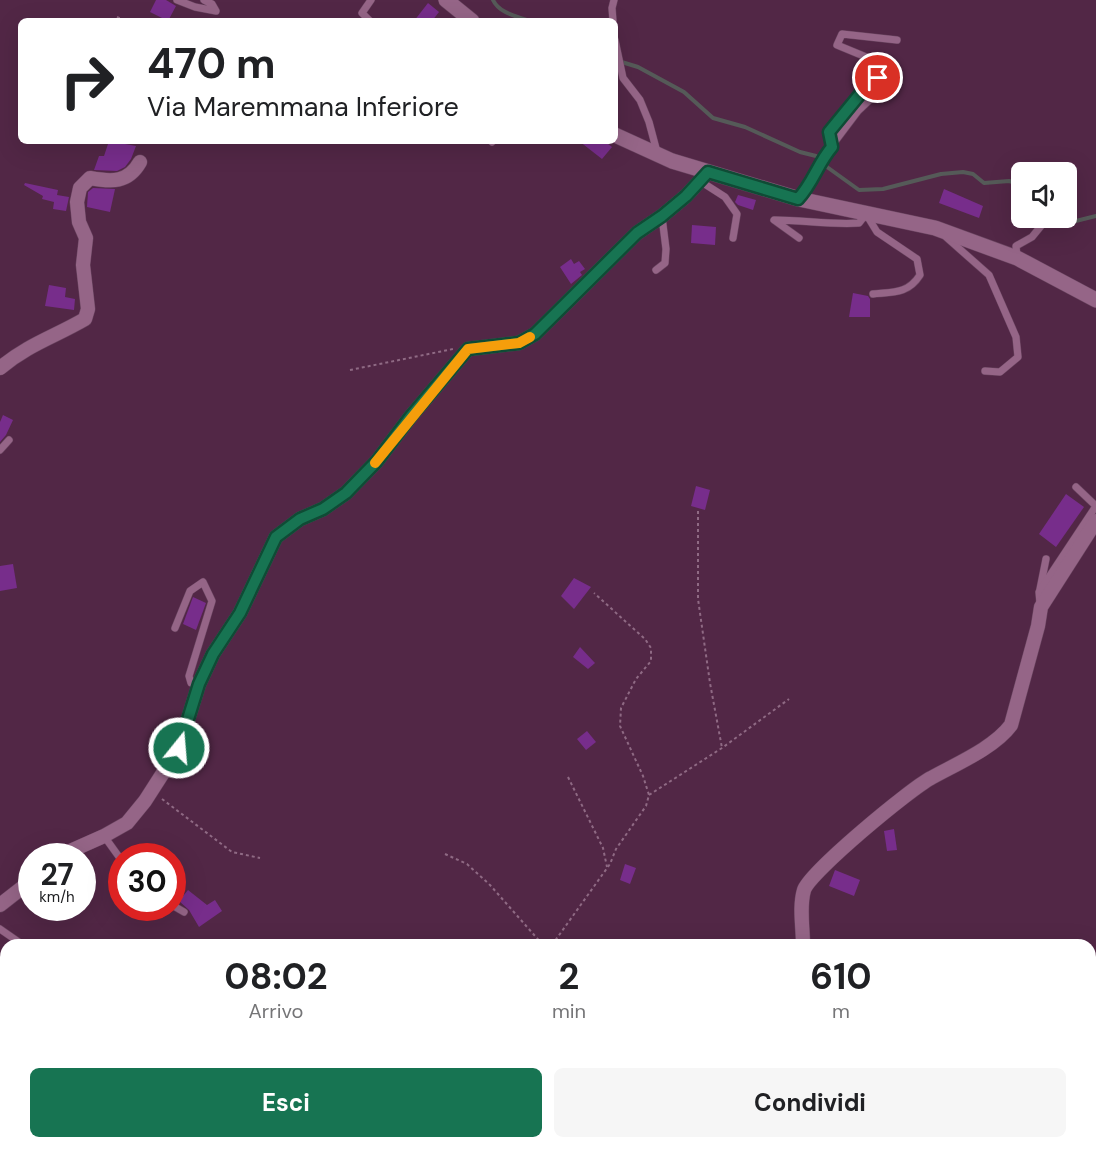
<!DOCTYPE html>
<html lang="it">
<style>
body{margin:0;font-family:"DM Sans",sans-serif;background:#f6f6f6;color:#202124;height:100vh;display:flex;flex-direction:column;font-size:22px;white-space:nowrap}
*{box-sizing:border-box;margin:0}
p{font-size:20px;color:#757577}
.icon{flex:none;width:33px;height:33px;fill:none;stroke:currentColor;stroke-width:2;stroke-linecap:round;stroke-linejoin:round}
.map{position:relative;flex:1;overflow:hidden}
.details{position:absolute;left:0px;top:939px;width:1096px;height:210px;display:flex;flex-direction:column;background:#fff;border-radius:18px 18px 0 0;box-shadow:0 6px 24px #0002}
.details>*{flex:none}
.hud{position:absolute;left:18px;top:18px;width:600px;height:126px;border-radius:9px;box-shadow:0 6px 24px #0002;background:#fff;color:#202124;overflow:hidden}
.tools{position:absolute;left:1011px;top:162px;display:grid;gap:12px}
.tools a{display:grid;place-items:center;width:66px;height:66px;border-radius:9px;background:#fff;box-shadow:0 6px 24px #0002;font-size:30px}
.speed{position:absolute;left:18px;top:843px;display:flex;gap:12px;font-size:30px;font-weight:700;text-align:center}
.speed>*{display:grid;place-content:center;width:78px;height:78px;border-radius:50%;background:#fff;box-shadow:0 6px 24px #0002;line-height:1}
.speed small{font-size:15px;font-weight:400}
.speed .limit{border:9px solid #d22;background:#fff;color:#111}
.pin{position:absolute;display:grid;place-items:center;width:51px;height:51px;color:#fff;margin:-26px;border:3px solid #fff;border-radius:50%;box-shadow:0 2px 6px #0007}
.me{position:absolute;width:66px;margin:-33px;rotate:17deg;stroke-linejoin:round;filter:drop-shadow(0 0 4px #0008)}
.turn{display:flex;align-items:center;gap:21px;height:126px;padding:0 30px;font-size:27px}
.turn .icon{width:78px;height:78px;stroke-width:2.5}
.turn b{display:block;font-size:42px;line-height:51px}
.eta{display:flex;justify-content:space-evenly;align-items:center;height:102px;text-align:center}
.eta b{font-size:36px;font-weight:700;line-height:42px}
.action{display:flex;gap:12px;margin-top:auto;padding:12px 30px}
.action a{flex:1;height:69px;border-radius:9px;background:#177452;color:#fff;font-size:24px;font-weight:700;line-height:69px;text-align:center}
.action a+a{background:#f6f6f6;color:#202124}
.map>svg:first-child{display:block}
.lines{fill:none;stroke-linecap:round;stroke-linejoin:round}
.stream{stroke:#555a58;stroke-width:4}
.building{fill:#772d8b}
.service-casing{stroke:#6a4560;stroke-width:8}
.minor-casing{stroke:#6a4560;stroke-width:15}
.secondary-casing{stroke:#6a4560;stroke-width:16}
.path{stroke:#8f6a84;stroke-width:2;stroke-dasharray:3 3;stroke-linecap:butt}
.service{stroke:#956587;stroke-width:7}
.minor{stroke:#956587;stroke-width:14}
.secondary{stroke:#956587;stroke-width:15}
.route-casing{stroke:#0f4b35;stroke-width:15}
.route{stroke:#177452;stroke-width:10}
.slow{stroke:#f59e0b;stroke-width:10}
</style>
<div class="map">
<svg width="1096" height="1149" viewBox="0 0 1096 1149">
<rect width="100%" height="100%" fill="#522746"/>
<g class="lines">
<g class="stream">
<path d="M493 0C499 13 516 16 529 21"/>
<path d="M615 60 638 67 684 92 713 118 745 127 800 152 816 156 827 167 859 190 883 189 941 174 963 172 973 174 984 183 1009 181 1022 185"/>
<path d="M1041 218 1056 226 1096 216"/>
</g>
</g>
<g class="building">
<path d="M156 0H166L176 6 168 21 150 12Z"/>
<path d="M428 3 439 12 432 21H414Z"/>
<path d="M109 141 136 146 131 159 125 167 117 171 94 170 99 156H104Z"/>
<path d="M579 141H604L612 147 602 159Z"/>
<path d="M25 183 58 190 57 195 69 197 66 211 53 209 54 202 42 199 43 196 24 185Z"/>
<path d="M93 188 115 189 110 212 87 207 88 192Z"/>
<path d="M944 189 983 206 979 218 939 203Z"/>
<path d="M738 195 756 200 753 210 738 205 735 202Z"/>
<path d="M692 225 716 227 715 245 691 243Z"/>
<path d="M571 259 574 264 579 261 585 269 580 272 582 275 571 284 560 267Z"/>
<path d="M49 285 66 288 65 297 75 299 74 310 45 306Z"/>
<path d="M853 293 868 296 870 299V317H849Z"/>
<path d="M3 415 13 420 6 435 0 442V422Z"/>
<path d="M696 486 710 490 705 510 691 506Z"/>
<path d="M1066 494 1084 507 1056 547 1039 534Z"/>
<path d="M13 564 17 588 0 591V566Z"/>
<path d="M574 578 591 587 574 609 561 596Z"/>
<path d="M193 597 206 603 196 630 183 624Z"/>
<path d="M580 647 595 663 588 669 573 657Z"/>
<path d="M587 731 596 742 586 750 577 739Z"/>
<path d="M894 829 897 850 887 851 884 831Z"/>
<path d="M625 864 636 868 630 884 620 880Z"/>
<path d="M835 870 860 880 854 896 829 886Z"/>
<path d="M188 890 207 905 215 900 222 911 199 927 189 910 179 901Z"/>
</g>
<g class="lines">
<g class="service-casing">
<g id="service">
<path d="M177 0 195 7 216 11 212 4 204 0"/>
<path d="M370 21 362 13 371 0"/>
<path d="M613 21 612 8 614 0"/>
<path d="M615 40 623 78 640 100 649 122 657 152"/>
<path d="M492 142 493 141"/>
<path d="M832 147 829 132 861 93 877 78 883 64 837 45 842 34 897 40"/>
<path d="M700 181 725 197 737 214 733 238"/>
<path d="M799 199 807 190 817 172 821 160 858 111 879 91"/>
<path d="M946 237 989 275 1016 337 1018 357 1000 372 985 371"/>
<path d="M799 238 774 220C803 220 831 225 859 223L866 214 877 232 917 259 920 275C908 294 893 292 873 294"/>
<path d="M1017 257 1016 246 1032 237 1041 226"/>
<path d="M656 270 665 263 666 249 662 217"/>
<path d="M0 450 9 440"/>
<path d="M1040 589 1046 559"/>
<path d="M1040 604 1039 592 1096 506 1076 487"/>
<path d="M175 628 190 591 203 582 212 601 189 676 191 683 199 684"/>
<path d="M104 836 122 861"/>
<path d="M172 905 184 912"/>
<path d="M0 929 23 945"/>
<path d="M569 1143 570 1149"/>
<path d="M973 1143 974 1149"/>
</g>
</g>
<g class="minor-casing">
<g id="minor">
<path d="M0 368C29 344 54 337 85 319L88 309 83 265 86 238 79 222 77 202 80 188 90 178C112 182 128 183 140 162"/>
<path d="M59 856 104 836 127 823 145 801 179 748 199 684 213 654 240 613 276 537 300 519 323 509 346 493 377 461 411 416 468 349 519 343 535 334 637 233 662 216 686 196 708 172"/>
<path d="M0 905 32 880"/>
<path d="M803 945C803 927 799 907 804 890 810 872 910 789 931 778 956 764 994 748 1011 725L1038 626 1041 607 1096 521"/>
<path d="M0 1030 6 1033"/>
<path d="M1090 1090 1096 1089"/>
<path d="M151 1143 163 1149"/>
<path d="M534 1149 548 1143"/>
<path d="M651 1149 652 1143"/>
</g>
</g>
<g class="secondary-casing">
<g id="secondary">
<path d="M446 0 472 21"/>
<path d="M615 135 672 161 799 199 935 228 1017 258 1096 300"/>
</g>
</g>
<g class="path">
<path d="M117 17 126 21"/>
<path d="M350 370 453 349"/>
<path d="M698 511V599L710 683 722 748"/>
<path d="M568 777 603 848 607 867"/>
<path d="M649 795 722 748 789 699"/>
<path d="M162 799 232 852 260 858"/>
<path d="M445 854 467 864 490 885 543 945"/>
<path d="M552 945 610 864 616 849 646 806 649 795 643 776 620 726 621 708 636 679 651 661V648L645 639 594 593"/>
<path d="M177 1149 180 1143"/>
<path d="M393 1149 398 1143"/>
</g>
<use href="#service" class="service"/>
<use href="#minor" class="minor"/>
<use href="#secondary" class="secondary"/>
</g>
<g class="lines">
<g class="route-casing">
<path id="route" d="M179 748 199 684 213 654 240 613 276 537 300 519 323 509 346 493 377 461 411 416 468 349 519 343 535 334 637 233 662 216 686 196 708 172 798 199C813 183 818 163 832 147L829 132 861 93 878 78"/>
</g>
<use href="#route" class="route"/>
<path class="slow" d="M375 463 468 349 519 343 530 337"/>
</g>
</svg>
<div class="tools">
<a><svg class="icon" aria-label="sound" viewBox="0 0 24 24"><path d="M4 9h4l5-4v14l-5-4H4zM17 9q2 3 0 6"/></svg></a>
</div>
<div class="speed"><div>27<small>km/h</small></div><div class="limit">30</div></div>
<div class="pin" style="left:878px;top:78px;background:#d93025"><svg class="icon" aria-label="arrive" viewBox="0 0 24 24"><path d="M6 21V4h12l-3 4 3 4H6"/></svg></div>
<svg class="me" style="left:179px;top:748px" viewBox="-20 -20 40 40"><circle r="17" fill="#177452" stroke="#fff" stroke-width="3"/><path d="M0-11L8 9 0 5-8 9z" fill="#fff"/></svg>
<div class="hud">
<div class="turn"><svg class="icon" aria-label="right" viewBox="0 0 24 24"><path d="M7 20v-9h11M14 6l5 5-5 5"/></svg><div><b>470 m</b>Via Maremmana Inferiore</div></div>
</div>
<section class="details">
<div class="eta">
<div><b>08:02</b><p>Arrivo</p></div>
<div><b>2</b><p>min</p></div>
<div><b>610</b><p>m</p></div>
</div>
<div class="action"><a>Esci</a><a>Condividi</a></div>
</section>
</div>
